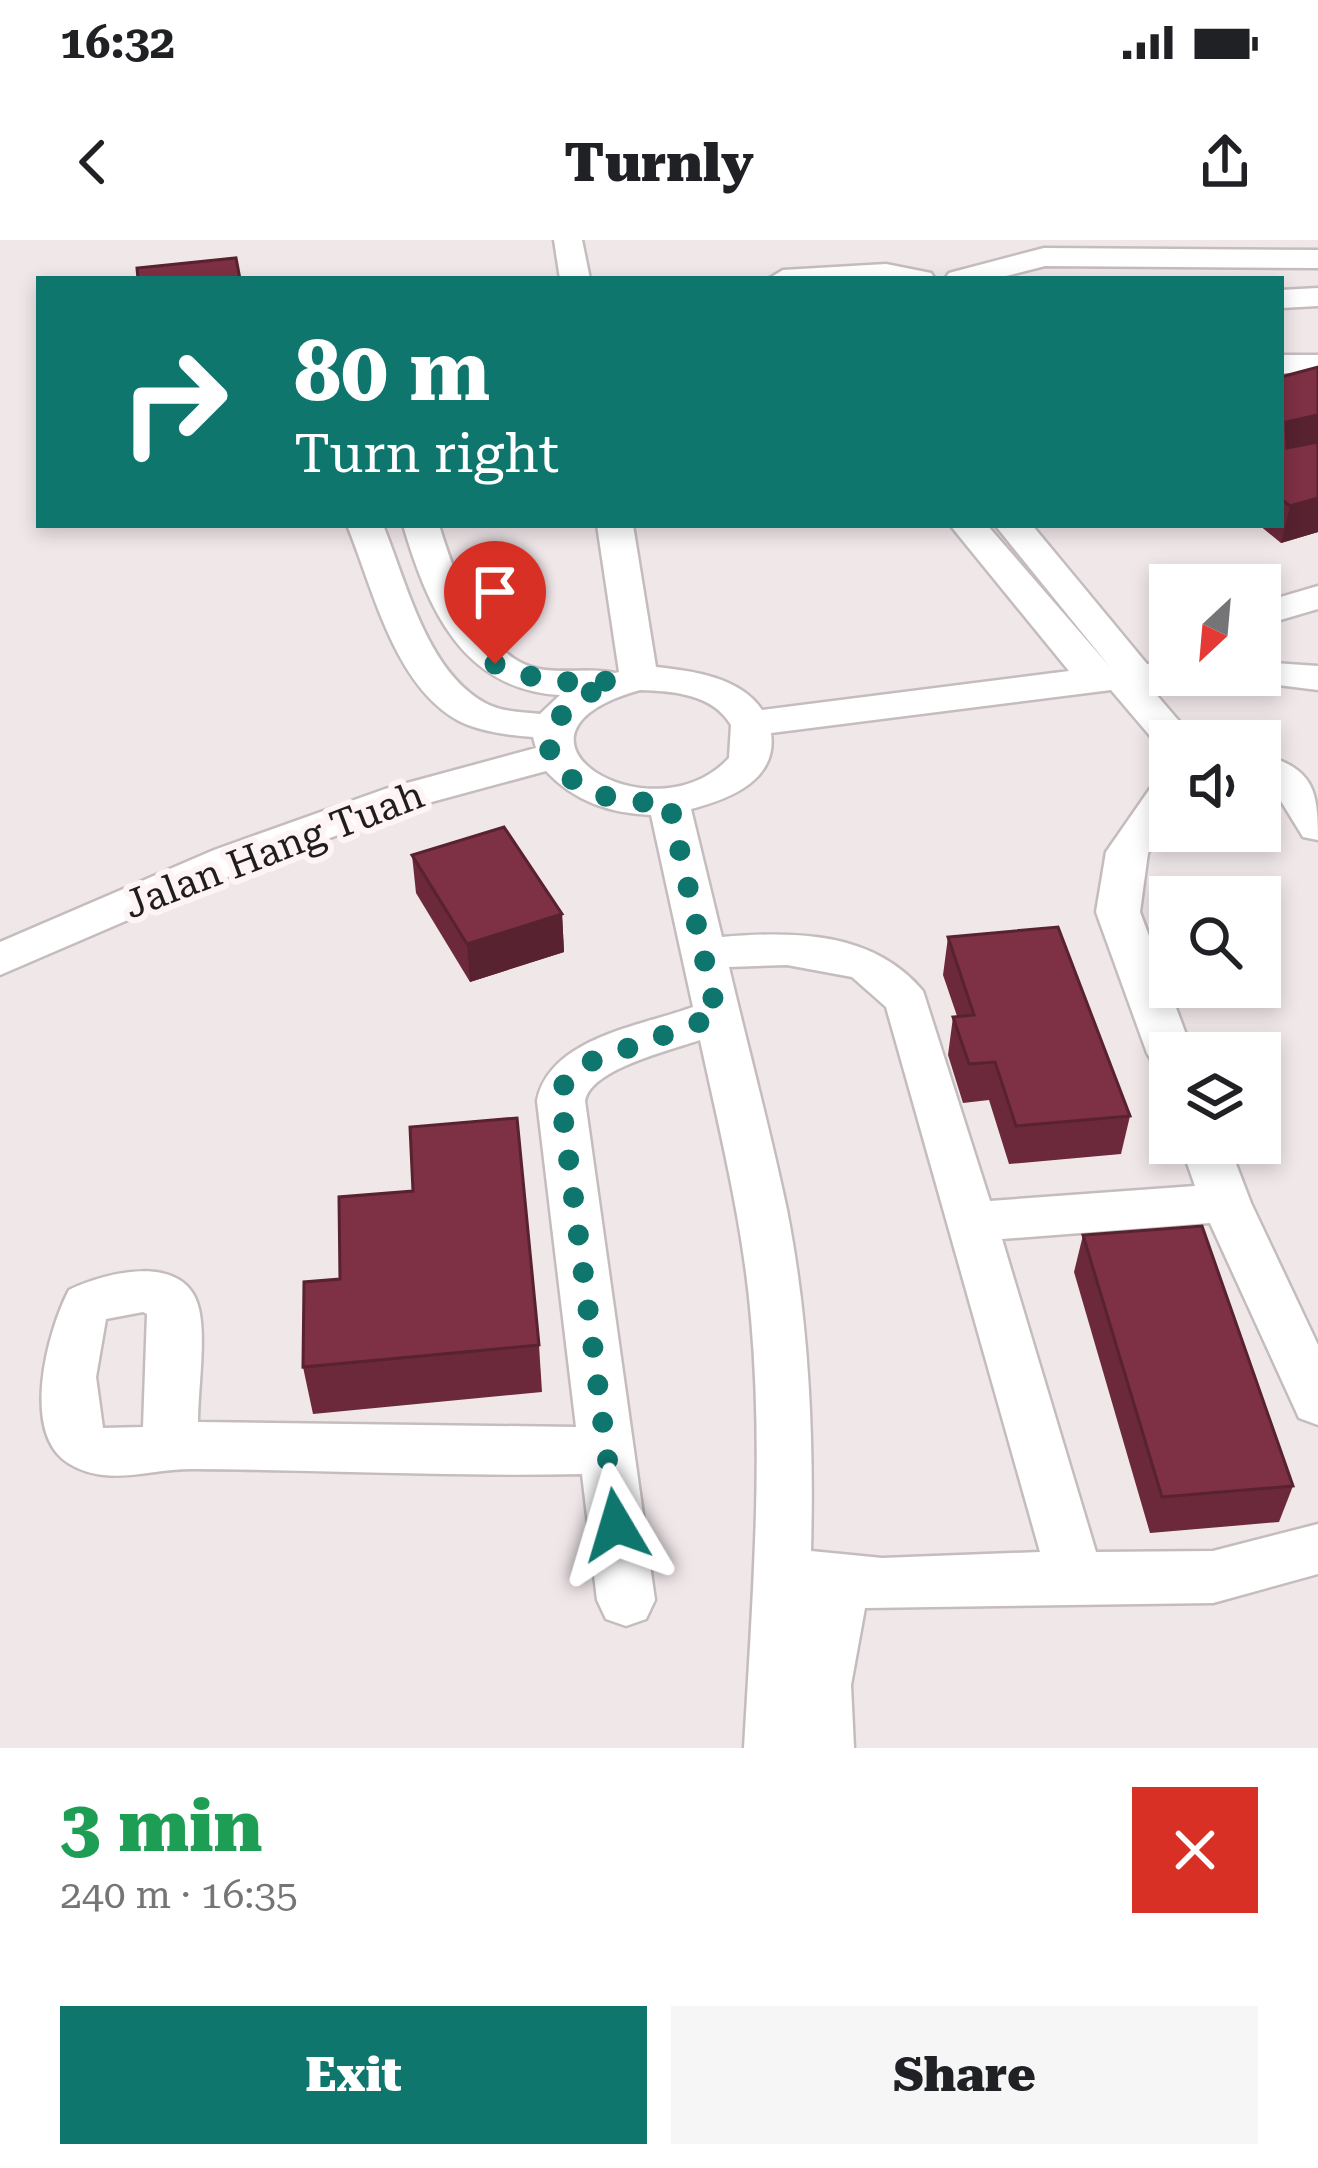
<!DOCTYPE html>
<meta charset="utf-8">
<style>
body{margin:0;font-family:"Roboto Serif",serif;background:#f6f6f6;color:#202124;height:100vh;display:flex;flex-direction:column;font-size:45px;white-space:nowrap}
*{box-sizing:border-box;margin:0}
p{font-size:39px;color:#757577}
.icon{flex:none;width:66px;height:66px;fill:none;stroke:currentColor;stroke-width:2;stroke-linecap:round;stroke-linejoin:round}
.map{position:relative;height:1508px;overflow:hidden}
.panel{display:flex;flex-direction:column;background:#fff;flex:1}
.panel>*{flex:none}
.hud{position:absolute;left:36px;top:36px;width:1248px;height:252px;border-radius:0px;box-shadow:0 6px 18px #0003;background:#0f766e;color:#fff;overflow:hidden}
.needle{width:78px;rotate:206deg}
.fabs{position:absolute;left:1149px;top:324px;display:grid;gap:24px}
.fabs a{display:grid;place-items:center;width:132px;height:132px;border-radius:0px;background:#fff;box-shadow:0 6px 18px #0003;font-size:60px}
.pin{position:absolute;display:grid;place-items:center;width:102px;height:102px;color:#fff;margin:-123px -51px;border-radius:50% 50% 50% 0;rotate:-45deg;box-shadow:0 0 12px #0007}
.pin .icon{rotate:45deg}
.me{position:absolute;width:132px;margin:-66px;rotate:353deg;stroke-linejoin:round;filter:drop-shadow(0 0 9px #0008)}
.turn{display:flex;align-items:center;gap:42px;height:252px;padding:0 60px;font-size:54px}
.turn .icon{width:156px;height:156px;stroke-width:2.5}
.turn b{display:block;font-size:84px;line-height:102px}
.round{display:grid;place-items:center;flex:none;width:126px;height:126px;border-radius:0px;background:#f6f6f6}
.headline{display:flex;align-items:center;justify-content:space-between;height:204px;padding:0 60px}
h1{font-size:72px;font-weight:800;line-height:90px;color:#1e9e55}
.cta{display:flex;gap:24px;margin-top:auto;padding:24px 60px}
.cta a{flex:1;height:138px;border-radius:0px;background:#0f766e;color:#fff;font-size:48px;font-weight:800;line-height:138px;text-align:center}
.cta a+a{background:#f6f6f6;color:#202124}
.status{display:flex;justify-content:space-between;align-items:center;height:84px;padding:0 60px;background:#fff;direction:ltr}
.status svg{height:33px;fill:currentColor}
header{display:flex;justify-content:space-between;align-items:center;height:156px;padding:0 60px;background:#fff;font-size:54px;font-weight:800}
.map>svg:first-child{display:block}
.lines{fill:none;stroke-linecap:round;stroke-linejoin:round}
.minor-casing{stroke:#c5bcbe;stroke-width:5}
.minor{fill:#fff;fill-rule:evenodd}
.wall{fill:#6c293b}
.shaded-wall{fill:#582230}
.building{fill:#7e3045;stroke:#582230;stroke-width:3}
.route{stroke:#0f766e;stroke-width:21;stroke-dasharray:0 37.8}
.labels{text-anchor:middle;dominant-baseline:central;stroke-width:12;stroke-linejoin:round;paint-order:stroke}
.street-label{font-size:39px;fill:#201d1d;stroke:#fef4f6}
</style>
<div class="status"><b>16:32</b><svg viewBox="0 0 49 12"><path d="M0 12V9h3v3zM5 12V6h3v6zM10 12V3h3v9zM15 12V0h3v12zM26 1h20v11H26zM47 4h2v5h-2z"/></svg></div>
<header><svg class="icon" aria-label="back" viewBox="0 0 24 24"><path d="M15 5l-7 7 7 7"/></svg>Turnly<svg class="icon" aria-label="share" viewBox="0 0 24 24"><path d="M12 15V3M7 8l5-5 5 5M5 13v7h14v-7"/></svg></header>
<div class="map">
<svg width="1318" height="1508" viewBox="0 0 1318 1508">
<rect width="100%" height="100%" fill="#f0e7e9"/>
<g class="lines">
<g class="minor-casing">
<g id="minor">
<path d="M554 0H582L590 39H560Z"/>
<path d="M1044 8 1318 10V28L1045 26 994 39H945L949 33Z"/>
<path d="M886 24 931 33 935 39H768L783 30Z"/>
<path d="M1318 48V66L1281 68V50Z"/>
<rect x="1281" y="115" width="37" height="18"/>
<path d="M347 285H383C407 343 426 430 485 463 501 472 522 472 540 474L560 455C462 449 428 369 403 285H439C454 333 482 418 539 429 564 434 590 427 615 433L619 432 597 285H633L656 427C693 431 740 437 762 470L1069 431 950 285H987L1110 427 995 285H1032L1147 424 1170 422V435H1188L1183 441 1149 446 1196 501H1170V512L1162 510 1111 450 771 493C778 541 728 559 691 569L722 697C794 691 873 691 923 751L990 961 1195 946 1180 903H1228L1251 963 1318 1105V1185L1299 1178 1210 983 1002 999 1096 1312 1213 1311 1318 1284V1334L1213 1363 865 1368 851 1445 854 1508H744C752 1365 764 1222 751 1078 743 984 720 892 700 800 671 810 590 829 585 861L655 1360 646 1379 626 1386 606 1379 597 1360 582 1234C453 1237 324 1230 194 1229 152 1228 107 1248 68 1223 20 1192 48 1090 69 1050 104 1033 186 1011 199 1069 206 1099 198 1150 198 1182L576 1187 537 861C549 798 641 786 693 767L651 575C610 573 575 562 546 531L413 567 244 630 0 735V702L214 610 385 549 536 508 533 497C509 495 481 492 459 481 394 446 373 348 347 285ZM640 450C673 451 713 454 731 485L729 518C652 601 479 495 640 450ZM787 725 852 737 886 767 1040 1312 882 1318 811 1311C814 1197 809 1082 787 970 770 889 748 808 729 727ZM143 1072 147 1074 143 1187 103 1188 96 1137 106 1079Z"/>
<path d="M1318 346V369L1260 386V363Z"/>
<path d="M1260 422 1318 426V450L1247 441 1242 435H1260Z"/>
<path d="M1260 514C1314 528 1318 550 1318 600L1303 597 1276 553 1260 544Z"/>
<path d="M1170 536V580L1148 613 1140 672 1193 813H1170V830L1154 825 1147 813 1096 672 1106 612 1156 540Z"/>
</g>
</g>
<use href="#minor" class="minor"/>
</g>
<g class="wall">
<path d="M1281 137 1318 292 1281 303 1259 285H1281Z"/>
<path d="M412 615 562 674 564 712 470 742 416 653Z"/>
<path d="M948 697 1130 876 1121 914 1009 924 989 860 963 863 948 815 953 777 957 776 943 735Z"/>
<path d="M1083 995 1293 1246 1279 1282 1150 1293 1074 1032Z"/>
<path d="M539 1105 542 1152 313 1174 303 1127Z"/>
</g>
<g class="shaded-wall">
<path d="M1318 175V209L1281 216 1286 182Z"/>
<path d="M1318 258V292L1281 303 1290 266Z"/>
<path d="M562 674 564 712 470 742 467 704Z"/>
</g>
<g class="building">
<path d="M236 18 240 39H138L137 28Z"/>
<path d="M1318 127V175L1286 182 1287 208 1318 202V258L1290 266 1281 259V137Z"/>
<path d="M504 587 562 674 467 704 412 615Z"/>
<path d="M1058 687 1130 876 1016 886 995 822 969 824 953 777 974 775 948 697Z"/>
<path d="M517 878 539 1105 303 1127 304 1042 340 1039 339 957 413 951 410 887Z"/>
<path d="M1202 986 1293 1246 1162 1257 1083 995Z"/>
</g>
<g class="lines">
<path class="route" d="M495 424 548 442 616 441C564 460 513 507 584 547 610 562 640 563 669 562L717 776 587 823 564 844 561 861 616 1285"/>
</g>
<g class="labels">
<g class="street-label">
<text transform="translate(274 610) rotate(-21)">Jalan Hang Tuah</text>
</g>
</g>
</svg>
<div class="fabs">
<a><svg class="needle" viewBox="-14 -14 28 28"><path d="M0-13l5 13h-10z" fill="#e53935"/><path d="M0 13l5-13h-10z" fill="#757577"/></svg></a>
<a><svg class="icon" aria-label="sound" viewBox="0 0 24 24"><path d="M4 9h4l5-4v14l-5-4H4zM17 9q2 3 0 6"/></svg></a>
<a><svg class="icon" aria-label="search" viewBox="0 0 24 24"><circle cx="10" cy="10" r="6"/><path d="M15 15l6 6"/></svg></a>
<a><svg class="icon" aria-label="layers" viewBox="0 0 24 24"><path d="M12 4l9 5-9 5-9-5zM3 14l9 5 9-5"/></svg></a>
</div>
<div class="pin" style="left:495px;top:424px;background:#d93025"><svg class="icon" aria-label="arrive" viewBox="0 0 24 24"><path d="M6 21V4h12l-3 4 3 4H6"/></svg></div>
<svg class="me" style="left:616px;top:1285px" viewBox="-20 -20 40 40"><path d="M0-17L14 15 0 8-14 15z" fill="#0f766e" stroke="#fff" stroke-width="4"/></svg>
<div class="hud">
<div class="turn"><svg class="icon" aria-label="right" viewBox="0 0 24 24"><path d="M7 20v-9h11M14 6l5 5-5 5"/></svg><div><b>80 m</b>Turn right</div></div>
</div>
</div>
<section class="panel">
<div class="headline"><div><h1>3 min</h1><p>240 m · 16:35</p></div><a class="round" style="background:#d93025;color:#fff"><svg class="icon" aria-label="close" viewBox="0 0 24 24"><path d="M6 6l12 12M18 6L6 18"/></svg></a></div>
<div class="cta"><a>Exit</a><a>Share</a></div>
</section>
